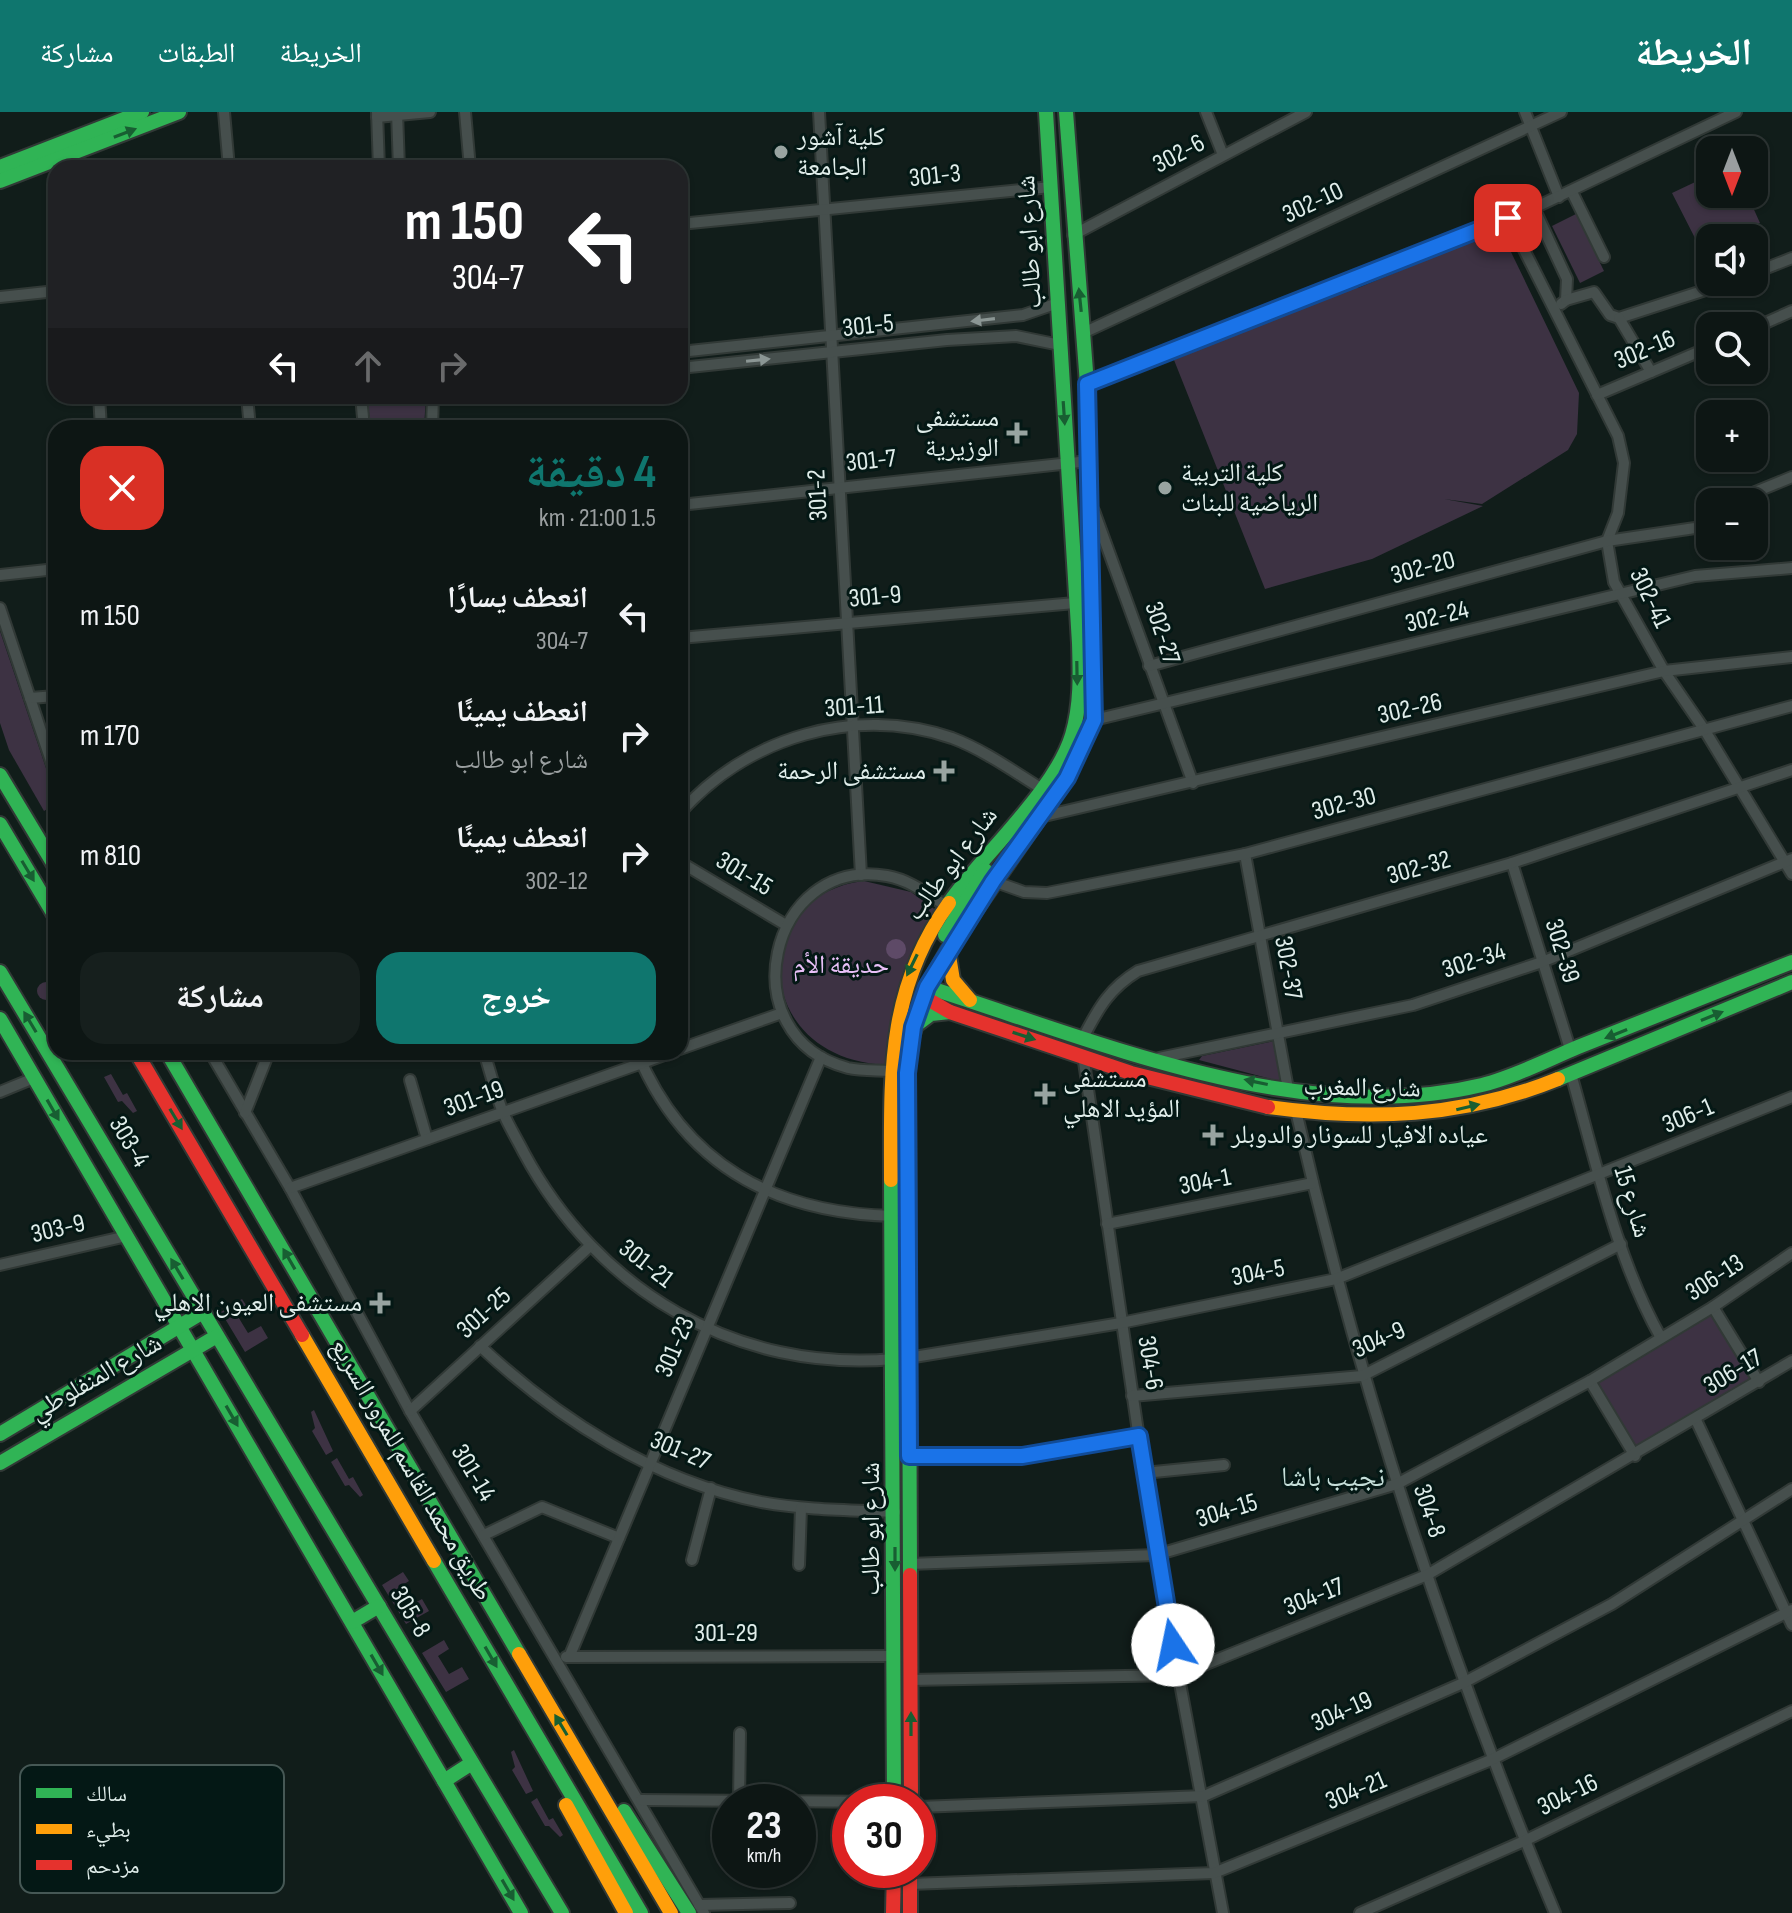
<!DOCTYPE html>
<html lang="ar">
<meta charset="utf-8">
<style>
body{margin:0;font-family:"Sofia Sans Condensed","Noto Naskh Arabic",sans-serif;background:#161f1d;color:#f1f3f6;direction:rtl;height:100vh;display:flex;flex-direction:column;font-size:30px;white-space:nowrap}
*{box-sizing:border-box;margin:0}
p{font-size:26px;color:#9a9fa0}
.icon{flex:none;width:44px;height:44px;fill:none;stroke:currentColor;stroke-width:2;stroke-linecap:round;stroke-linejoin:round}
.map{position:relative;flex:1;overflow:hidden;direction:ltr}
.side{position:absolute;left:48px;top:308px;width:640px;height:640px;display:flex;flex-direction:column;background:#0d1614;border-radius:24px;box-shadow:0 2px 6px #0004,0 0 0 2px #2d3534;direction:rtl}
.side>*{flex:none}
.banner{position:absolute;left:48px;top:48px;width:640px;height:244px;border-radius:24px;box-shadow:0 2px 6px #0004,0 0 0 2px #2d3534;direction:rtl;background:#202124;color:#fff;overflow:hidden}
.needle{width:52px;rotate:180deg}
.fabs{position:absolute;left:1696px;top:24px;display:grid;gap:16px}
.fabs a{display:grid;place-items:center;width:72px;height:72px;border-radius:16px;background:#0d1614;box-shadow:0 2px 6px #0004,0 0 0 2px #2d3534;font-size:40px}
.speed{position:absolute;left:712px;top:1672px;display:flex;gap:16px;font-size:40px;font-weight:700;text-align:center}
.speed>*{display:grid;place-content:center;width:104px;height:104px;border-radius:50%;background:#0d1614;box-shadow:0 2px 6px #0004,0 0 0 2px #2d3534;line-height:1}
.speed small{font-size:20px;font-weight:400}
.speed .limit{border:12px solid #d22;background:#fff;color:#111}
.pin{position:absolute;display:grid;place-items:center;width:68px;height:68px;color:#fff;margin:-34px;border-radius:16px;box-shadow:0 4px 12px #0006}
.me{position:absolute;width:88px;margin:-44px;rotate:349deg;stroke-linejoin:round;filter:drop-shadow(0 0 6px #0008)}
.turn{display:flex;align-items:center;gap:28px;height:168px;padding:0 32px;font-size:36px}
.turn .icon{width:104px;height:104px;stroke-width:2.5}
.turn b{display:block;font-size:56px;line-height:68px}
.lanes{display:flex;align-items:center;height:76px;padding:0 32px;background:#0003;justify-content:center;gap:40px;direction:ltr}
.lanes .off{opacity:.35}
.round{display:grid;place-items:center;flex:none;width:84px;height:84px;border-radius:24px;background:#161f1d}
.headline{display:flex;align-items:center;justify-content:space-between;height:136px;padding:0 32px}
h1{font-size:48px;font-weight:700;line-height:60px;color:#0f766e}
.action{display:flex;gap:16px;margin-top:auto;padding:16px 32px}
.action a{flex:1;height:92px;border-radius:24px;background:#0f766e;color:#fff;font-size:32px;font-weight:700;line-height:92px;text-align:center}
.action a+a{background:#161f1d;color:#f1f3f6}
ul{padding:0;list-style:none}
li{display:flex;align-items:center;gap:24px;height:120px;padding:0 32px}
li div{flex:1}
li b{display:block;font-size:30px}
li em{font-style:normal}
header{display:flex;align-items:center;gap:48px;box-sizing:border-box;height:112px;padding:0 40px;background:#0f766e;color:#fff}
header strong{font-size:38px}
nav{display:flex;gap:44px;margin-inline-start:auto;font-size:28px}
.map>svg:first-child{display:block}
.green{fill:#3d3243}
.water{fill:#5e4a67}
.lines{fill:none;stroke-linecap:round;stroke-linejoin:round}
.street-casing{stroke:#313936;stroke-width:14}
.fast-casing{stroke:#313936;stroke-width:18}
.slow-casing{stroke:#313936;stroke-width:18}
.jam-casing{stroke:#313936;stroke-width:18}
.street{stroke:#464f4d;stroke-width:10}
.fast{stroke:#30b455;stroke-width:14}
.slow{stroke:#ff9f0a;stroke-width:14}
.jam{stroke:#e5322d;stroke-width:14}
.oneway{fill:#185e32}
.oneway2{fill:#8b9694}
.route-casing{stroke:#114b97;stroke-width:20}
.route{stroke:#1a73e8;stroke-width:14}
.poi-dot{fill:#98a4a1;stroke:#041815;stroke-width:3}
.labels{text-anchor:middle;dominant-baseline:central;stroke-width:6;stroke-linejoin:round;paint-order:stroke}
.poi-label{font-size:26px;fill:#e0edea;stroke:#041815;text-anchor:start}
.street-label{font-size:26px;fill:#e0edea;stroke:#041815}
.park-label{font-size:26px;fill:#e9c0f8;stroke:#041815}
.neighbourhood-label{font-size:28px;fill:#c5ded9;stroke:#041815}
.key{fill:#041815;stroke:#465855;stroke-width:2}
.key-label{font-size:22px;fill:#e0edea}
</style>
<header>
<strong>الخريطة</strong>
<nav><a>الخريطة</a><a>الطبقات</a><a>مشاركة</a></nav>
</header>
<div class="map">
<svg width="1792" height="1801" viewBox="0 0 1792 1801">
<rect width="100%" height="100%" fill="#111d1a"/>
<g class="green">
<path d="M1710 63V82H1747L1760 111 1697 130 1672 81Z"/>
<path d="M1576 102 1604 159 1580 171 1552 114Z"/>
<path d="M1475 128 1494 130 1511 140 1579 281 1577 322 1568 338 1482 392 1444 387 1483 394 1372 447 1265 477 1174 248 1360 170 1358 176Z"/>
<path d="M367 284H426L424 316H371Z"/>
<path d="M0 519 56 686V692L44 699 9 638 0 611Z"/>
<path d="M864 769 911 780 937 799C899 854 892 887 886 953 749 946 748 782 864 769Z"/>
<circle cx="46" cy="879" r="9"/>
<path d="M1274 929 1282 970 1199 948 1202 944Z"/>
<path d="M111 962 123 983 127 981 137 999 133 1001 122 989 118 990 104 965Z"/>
<path d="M242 1187 248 1196 237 1203 248 1221 261 1214 268 1226 245 1240 221 1200Z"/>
<path d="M1713 1195 1759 1270 1635 1344 1590 1269Z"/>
<path d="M314 1298 333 1339 326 1343 312 1319 315 1316 311 1300Z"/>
<path d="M337 1346 349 1367 353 1365 363 1383 360 1385 349 1373 345 1374 331 1350Z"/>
<path d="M403 1460 409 1469 398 1476 409 1494 422 1487 429 1499 406 1512 382 1473Z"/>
<path d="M444 1528 449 1537 438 1544 449 1562 462 1555 469 1567 446 1580 422 1541Z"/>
<path d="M514 1638 533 1679 526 1682 512 1658 515 1655 511 1640Z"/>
<path d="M537 1686 549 1708 553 1706 563 1723 560 1725 549 1714H545L531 1690Z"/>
</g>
<circle class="water" cx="896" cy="837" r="10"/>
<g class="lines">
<g class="street-casing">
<g id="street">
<path d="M224 0 229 56"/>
<path d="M377 0 379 56"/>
<path d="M397 0 399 56"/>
<path d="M465 0 470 56"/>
<path d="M819 0 861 763"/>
<path d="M1206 0 1223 43"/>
<path d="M1525 0 1559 85"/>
<path d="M377 5 430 0"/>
<path d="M1572 80 1604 145"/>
<path d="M1534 96 1567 167 1566 188 1561 192"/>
<path d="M1508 106 1618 324 1624 351 1618 401 1607 429 1614 470 1664 559 1704 617 1792 762"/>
<path d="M680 112 1051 75"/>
<path d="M1073 123 1306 0"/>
<path d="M1754 161 1792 146"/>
<path d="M0 185 56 179"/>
<path d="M1566 188 1594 180 1610 203 1619 206 1730 170"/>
<path d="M1619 206 1651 260"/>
<path d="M1754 216 1792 199"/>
<path d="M1083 221 1561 0"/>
<path d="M680 240 1023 203 1058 191"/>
<path d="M680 256 947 228 1016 224 1060 233"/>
<path d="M1087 272 1534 96 1736 0"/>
<path d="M1597 283 1710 235"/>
<path d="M99 284 101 316"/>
<path d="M247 284 250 316"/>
<path d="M361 284 364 316"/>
<path d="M432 316 433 284"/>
<path d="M1731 390 1792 365"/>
<path d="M680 393 1089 349"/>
<path d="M1094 399 1193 671"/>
<path d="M0 463 56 457"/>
<path d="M0 496 56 664"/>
<path d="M680 526 1075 491"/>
<path d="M1149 554 1607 429 1695 416 1710 409"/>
<path d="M30 586 56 584"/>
<path d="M1094 608 1695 464 1792 456"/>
<path d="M680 701C747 625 855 593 952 626 984 638 1013 659 1042 677"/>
<path d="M1040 705 1664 559 1792 545"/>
<path d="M1245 742 1288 977"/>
<path d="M680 750 786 813"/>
<path d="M1512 751 1571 940"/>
<path d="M993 769 1024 780 1047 781 1245 742 1792 594"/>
<path d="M1084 924C1099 895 1110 876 1138 859L1512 751 1792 658"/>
<path d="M680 937 782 901"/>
<path d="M210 940 290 1076 410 1299 704 1801"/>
<path d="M484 940C490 959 495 979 502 998 508 1013 517 1027 524 1041 598 1179 737 1261 894 1247"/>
<path d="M637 940C684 1053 774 1101 893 1104"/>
<path d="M1083 943 1156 1443 1223 1801"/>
<path d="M1159 946 1413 893 1542 850 1792 747"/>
<path d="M891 959C877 958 861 959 848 956 728 925 768 743 887 764 910 768 927 782 946 794"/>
<path d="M1571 962C1596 1050 1616 1146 1661 1226"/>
<path d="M410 968 427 1027"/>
<path d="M0 980 34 966"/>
<path d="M1296 999C1359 1274 1446 1541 1555 1801"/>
<path d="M245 1001 269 940"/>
<path d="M290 1076 673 940"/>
<path d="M1107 1112 1313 1071"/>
<path d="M0 1153 127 1124"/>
<path d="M1713 1195 1759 1270"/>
<path d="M480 1234C558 1307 654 1369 761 1390 805 1398 850 1398 895 1400"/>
<path d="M908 1246 1121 1211 1336 1167 1792 985"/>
<path d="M1590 1269 1635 1344"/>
<path d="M1132 1284 1362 1264 1621 1132"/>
<path d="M410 1299 589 1135"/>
<path d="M1696 1308 1792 1513"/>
<path d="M909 1344H1022L1139 1324"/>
<path d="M1144 1361 1224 1353"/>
<path d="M484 1423 542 1395 619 1426"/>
<path d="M692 1448 711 1376"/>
<path d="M909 1452 1156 1443 1397 1372 1590 1269 1713 1195 1792 1141"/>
<path d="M799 1453 801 1396"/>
<path d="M570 1543 821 945"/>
<path d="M566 1545 895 1544"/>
<path d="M910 1568 1179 1563 1427 1463 1792 1249"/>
<path d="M641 1688 894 1690"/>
<path d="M739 1689 740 1621"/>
<path d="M918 1695 1204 1684 1463 1571 1612 1492 1792 1377"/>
<path d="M910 1772 1214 1761 1491 1648 1792 1498"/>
<path d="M699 1793 790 1791"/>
<path d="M1360 1801 1524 1729 1792 1599"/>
</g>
</g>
<g class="fast-casing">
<g id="fast">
<path d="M1066 0 1087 272 1089 359"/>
<path d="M0 55 142 0"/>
<path d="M0 69 179 0"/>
<path d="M0 663 56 756"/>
<path d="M0 712 56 806"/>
<path d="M949 791C984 741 1055 679 1072 623 1081 593 1080 562 1079 531L1046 0"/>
<path d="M945 823 985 758"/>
<path d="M0 860 562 1801"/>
<path d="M927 875C1098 929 1300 1017 1482 973 1514 965 1547 948 1578 935 1649 907 1721 878 1792 850"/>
<path d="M0 907 521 1801"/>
<path d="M915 914 931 902 950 900"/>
<path d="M167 940 519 1542"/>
<path d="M1558 967 1792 870"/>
<path d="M891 1068 894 1690"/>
<path d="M0 1322 203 1200"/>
<path d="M0 1351 217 1224"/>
<path d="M434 1449 641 1801"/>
<path d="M910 1463 908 939 927 875 948 838 1067 666 1085 627"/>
<path d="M352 1510 379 1494"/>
<path d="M444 1669 472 1651"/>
<path d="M624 1699 689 1801"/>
</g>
</g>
<g class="slow-casing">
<g id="slow">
<path d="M1085 627 1094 608 1089 359"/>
<path d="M948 838 953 868 970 888"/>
<path d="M1268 995C1369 1009 1462 1006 1558 967"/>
<path d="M891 1068C891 965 886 878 949 791"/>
<path d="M302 1223 434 1449"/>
<path d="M519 1542 671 1801"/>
<path d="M566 1693 626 1801"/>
</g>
</g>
<g class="jam-casing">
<g id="jam">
<path d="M924 885 950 900 1131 961 1268 995"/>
<path d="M136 940 302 1223"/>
<path d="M910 1463 911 1690"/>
<path d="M910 1758V1801"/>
<path d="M893 1801 894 1758"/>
</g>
</g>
<use href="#street" class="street"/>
<use href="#fast" class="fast"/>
<use href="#slow" class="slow"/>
<use href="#jam" class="jam"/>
</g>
<defs><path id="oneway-solid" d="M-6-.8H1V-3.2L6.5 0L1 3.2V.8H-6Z" transform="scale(2)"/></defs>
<g class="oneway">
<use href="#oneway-solid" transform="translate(125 21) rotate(-21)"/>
<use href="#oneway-solid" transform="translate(1080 188) rotate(-96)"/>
<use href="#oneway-solid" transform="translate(1064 301) rotate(86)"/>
<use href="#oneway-solid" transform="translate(1077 561) rotate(89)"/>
<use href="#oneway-solid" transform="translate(28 759) rotate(59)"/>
<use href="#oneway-solid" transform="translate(912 853) rotate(116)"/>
<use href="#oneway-solid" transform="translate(1712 904) rotate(-22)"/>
<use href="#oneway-solid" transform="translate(30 910) rotate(-121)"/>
<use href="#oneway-solid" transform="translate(1616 922) rotate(158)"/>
<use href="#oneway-solid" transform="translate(1024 924) rotate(18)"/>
<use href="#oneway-solid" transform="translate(1256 970) rotate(-168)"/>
<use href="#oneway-solid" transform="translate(1468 995) rotate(-13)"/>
<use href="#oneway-solid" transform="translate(53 998) rotate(60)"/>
<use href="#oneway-solid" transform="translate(176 1007) rotate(59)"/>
<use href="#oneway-solid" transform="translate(289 1147) rotate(-120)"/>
<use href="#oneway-solid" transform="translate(177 1157) rotate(-121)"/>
<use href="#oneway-solid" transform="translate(232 1304) rotate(60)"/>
<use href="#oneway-solid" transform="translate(895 1447) rotate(90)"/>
<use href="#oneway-solid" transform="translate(491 1545) rotate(60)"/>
<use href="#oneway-solid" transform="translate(377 1553) rotate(60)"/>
<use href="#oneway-solid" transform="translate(911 1612) rotate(-90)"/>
<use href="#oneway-solid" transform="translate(561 1613) rotate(-121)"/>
<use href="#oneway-solid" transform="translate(508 1778) rotate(60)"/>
</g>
<g class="oneway2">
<use href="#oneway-solid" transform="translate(983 208) rotate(173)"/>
<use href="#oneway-solid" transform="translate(758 248) rotate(-6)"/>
</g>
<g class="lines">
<g class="route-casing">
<path id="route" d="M1173 1533 1139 1324 1022 1344H909L907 961 913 915 927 875 993 769 1067 666 1094 608 1087 272 1508 106"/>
</g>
<use href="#route" class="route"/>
</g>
<g class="poi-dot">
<circle cx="781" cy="40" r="8"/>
<path d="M1013 309h8v8h8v8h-8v8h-8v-8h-8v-8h8z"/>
<circle cx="1165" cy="376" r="8"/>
<path d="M940 647h8v8h8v8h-8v8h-8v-8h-8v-8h8z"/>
<path d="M1041 970h8v8h8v8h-8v8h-8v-8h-8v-8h8z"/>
<path d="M1209 1011h8v8h8v8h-8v8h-8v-8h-8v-8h8z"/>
<path d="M376 1179h8v8h8v8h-8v8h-8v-8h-8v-8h8z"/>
</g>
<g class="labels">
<g class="poi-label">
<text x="797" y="25">كلية آشور<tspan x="797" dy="30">الجامعة</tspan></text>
<text x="999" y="306" text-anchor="end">مستشفى<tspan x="999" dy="30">الوزيرية</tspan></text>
<text x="1181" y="361">كلية التربية<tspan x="1181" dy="30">الرياضية للبنات</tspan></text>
<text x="926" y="659" text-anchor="end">مستشفى الرحمة</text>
<text x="1063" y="967">مستشفى<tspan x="1063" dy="30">المؤيد الاهلي</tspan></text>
<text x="1231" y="1023">عياده الافيار للسونار والدوبلر</text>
<text x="362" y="1191" text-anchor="end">مستشفى العيون الاهلي</text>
</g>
<g class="street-label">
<text transform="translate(1179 42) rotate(-28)">302-6</text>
<text transform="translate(935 64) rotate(-6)">301-3</text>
<text transform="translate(1313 91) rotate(-25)">302-10</text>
<text transform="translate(1030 130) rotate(-93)">شارع ابو طالب</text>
<text transform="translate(868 214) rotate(-6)">301-5</text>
<text transform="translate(1645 238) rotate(-23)">302-16</text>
<text transform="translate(871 349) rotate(-6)">301-7</text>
<text transform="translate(818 383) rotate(-93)">301-2</text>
<text transform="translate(1423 456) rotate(-15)">302-20</text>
<text transform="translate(875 485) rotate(-5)">301-9</text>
<text transform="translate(1650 486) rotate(64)">302-41</text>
<text transform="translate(1437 505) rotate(-14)">302-24</text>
<text transform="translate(1162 521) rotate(72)">302-27</text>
<text transform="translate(854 595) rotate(-4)">301-11</text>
<text transform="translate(1410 597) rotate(-13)">302-26</text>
<text transform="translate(1344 692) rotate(-15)">302-30</text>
<text transform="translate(952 752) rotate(-53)">شارع ابو طالب</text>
<text transform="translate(1419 756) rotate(-16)">302-32</text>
<text transform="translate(744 762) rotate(31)">301-15</text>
<text transform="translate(1562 839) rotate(73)">302-39</text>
<text transform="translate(1474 849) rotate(-18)">302-34</text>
<text transform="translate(1288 856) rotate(80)">302-37</text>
<text transform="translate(1362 976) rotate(1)">شارع المغرب</text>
<text transform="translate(474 987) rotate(-20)">301-19</text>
<text transform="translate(1688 1004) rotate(-23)">306-1</text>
<text transform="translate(129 1030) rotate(59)">303-4</text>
<text transform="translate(1205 1070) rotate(-11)">304-1</text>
<text transform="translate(1632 1090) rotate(73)">شارع 15</text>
<text transform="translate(58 1117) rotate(-13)">303-9</text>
<text transform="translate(646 1152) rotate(38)">301-21</text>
<text transform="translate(1258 1161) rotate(-11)">304-5</text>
<text transform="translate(1715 1166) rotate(-33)">306-13</text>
<text transform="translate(484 1201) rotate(-42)">301-25</text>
<text transform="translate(1379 1228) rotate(-24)">304-9</text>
<text transform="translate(675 1235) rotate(-67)">301-23</text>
<text transform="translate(1150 1251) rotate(81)">304-6</text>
<text transform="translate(1733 1260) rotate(-31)">306-17</text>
<text transform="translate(96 1266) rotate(-30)">شارع المنفلوطي</text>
<text transform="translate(680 1339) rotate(23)">301-27</text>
<text transform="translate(411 1358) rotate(60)">طريق محمد القاسم للمرور السريع</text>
<text transform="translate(473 1361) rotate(59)">301-14</text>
<text transform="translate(1227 1399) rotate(-17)">304-15</text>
<text transform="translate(1429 1399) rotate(72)">304-8</text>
<text transform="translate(871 1417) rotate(-90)">شارع ابو طالب</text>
<text transform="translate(1314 1485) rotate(-22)">304-17</text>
<text transform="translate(410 1500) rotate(59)">305-8</text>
<text x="726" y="1521">301-29</text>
<text transform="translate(1342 1600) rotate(-24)">304-19</text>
<text transform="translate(1356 1679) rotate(-22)">304-21</text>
<text transform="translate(1568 1683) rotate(-26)">304-16</text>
</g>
<g class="park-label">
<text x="841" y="853">حديقة الأم</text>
</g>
<g class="neighbourhood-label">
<text x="1333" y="1365">نجيب باشا</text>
</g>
</g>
<rect x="20" y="1653" width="264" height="128" rx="12" class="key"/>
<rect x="36" y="1676" width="36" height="10" fill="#30b455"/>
<rect x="36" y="1712" width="36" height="10" fill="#ff9f0a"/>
<rect x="36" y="1748" width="36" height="10" fill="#e5322d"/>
<g class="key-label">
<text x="86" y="1689">سالك</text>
<text x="86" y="1725">بطيء</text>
<text x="86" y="1761">مزدحم</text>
</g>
</svg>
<div class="fabs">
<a><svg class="needle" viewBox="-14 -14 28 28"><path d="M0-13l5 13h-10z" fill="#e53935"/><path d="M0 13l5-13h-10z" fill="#9a9fa0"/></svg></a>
<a><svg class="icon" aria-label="sound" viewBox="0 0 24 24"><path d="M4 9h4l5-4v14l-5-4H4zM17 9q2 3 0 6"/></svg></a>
<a><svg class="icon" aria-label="search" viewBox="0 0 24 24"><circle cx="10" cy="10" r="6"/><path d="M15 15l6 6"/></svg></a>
<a>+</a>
<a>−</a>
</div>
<div class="speed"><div>23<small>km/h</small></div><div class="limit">30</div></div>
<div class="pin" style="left:1508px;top:106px;background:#d93025"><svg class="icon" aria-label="arrive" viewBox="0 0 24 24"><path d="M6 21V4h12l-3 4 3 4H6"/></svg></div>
<svg class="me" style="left:1173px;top:1533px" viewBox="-20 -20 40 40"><circle r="19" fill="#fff"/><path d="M0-13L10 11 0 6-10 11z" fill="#1a73e8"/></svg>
<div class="banner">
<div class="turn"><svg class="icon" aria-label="left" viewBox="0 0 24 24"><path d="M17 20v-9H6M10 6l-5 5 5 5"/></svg><div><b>150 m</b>304-7</div></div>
<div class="lanes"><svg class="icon" aria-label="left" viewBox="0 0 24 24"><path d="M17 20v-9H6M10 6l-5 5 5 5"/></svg><svg class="icon off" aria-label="ahead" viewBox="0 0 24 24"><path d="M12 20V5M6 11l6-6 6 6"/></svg><svg class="icon off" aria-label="right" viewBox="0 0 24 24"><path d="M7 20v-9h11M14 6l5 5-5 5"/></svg></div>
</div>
<section class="side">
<div class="headline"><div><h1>4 دقيقة</h1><p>1.5 km · 21:00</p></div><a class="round" style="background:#d93025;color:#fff"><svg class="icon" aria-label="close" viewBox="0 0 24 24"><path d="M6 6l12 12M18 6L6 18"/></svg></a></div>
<ul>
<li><svg class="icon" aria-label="left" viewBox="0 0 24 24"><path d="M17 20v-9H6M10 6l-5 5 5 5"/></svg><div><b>انعطف يسارًا</b><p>304-7</p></div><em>150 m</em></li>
<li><svg class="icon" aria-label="right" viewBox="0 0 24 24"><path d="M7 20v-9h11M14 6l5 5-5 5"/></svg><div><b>انعطف يمينًا</b><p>شارع ابو طالب</p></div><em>170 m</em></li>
<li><svg class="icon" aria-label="right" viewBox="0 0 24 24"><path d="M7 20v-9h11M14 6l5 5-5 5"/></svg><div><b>انعطف يمينًا</b><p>302-12</p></div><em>810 m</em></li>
</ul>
<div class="action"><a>خروج</a><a>مشاركة</a></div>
</section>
</div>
